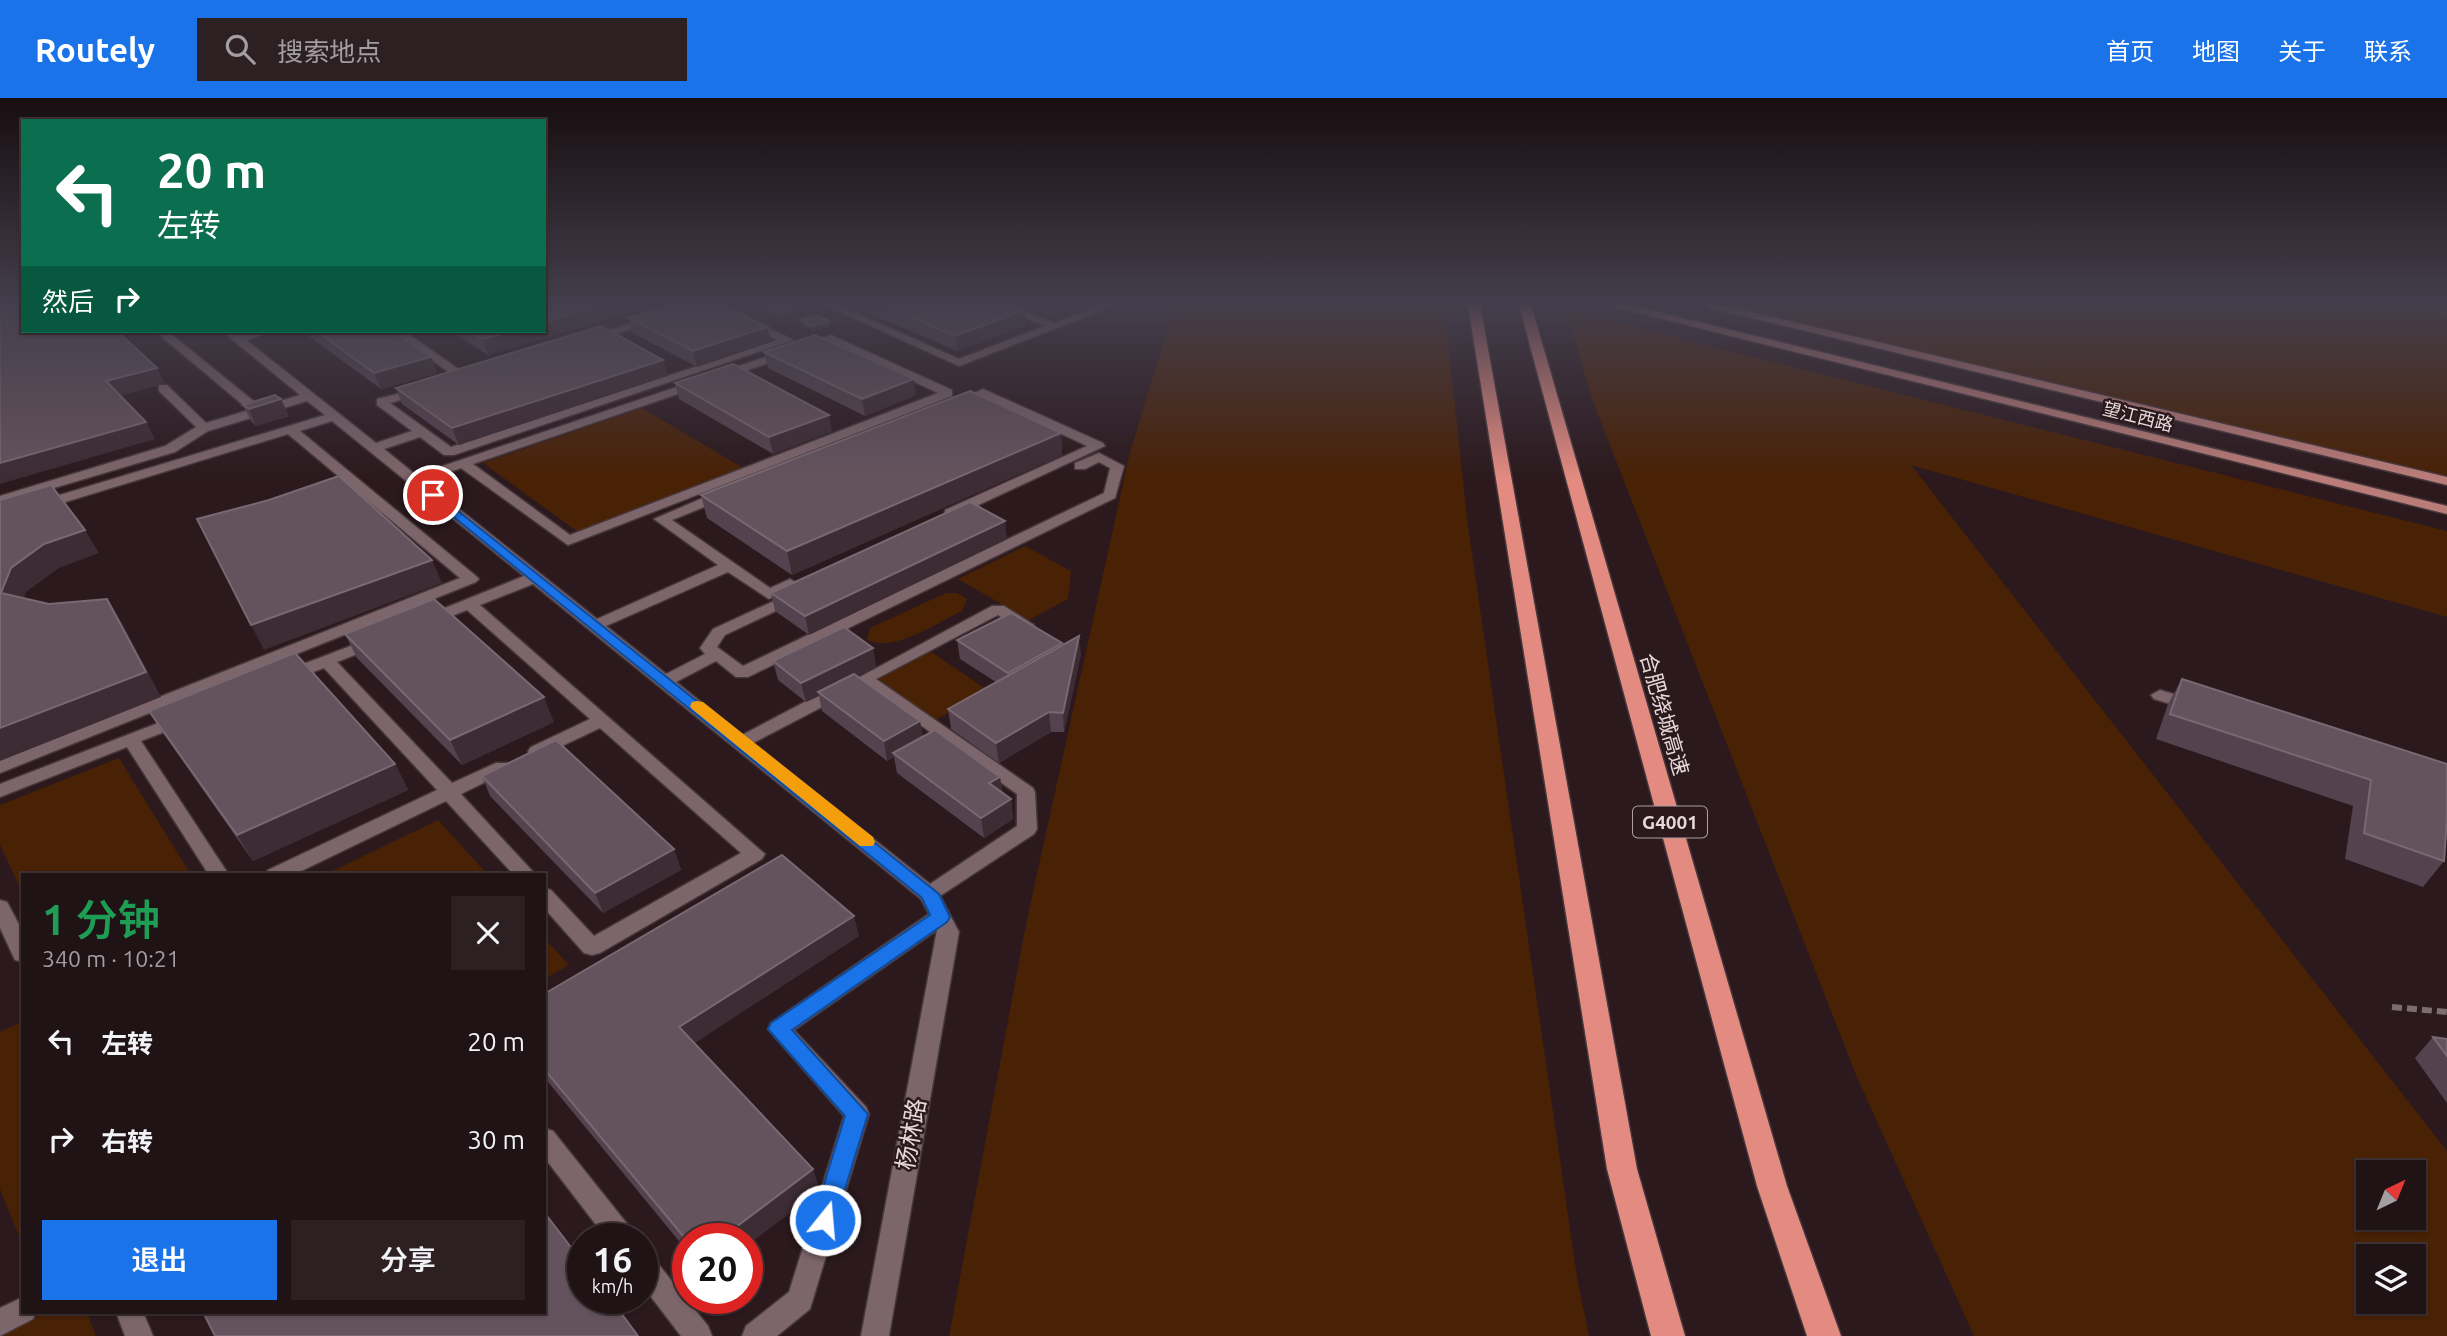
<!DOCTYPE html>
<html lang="zh">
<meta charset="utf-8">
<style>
body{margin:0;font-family:Ubuntu,"Noto Sans SC",sans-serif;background:#2d2023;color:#f1f3f6;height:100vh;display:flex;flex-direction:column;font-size:26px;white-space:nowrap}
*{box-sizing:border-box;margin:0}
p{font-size:23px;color:#a29ea1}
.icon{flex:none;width:38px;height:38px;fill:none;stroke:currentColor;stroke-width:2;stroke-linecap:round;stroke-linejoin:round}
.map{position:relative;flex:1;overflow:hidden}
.panel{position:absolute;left:21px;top:775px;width:525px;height:441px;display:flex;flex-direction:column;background:#201316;border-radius:0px;box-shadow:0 2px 5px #0004,0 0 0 2px #3d3235}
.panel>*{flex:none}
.hud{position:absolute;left:21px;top:21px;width:525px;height:214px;border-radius:0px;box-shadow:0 2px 5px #0004,0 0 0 2px #3d3235;background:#0b6e4f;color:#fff;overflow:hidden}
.needle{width:46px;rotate:43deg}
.controls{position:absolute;left:2356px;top:1062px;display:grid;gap:14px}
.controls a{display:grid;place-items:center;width:70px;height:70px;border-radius:0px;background:#201316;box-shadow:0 2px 5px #0004,0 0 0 2px #3d3235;font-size:35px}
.speed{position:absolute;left:567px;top:1125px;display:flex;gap:14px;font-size:35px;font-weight:700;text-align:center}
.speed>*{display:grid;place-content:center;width:91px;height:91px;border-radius:50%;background:#201316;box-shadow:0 2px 5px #0004,0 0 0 2px #3d3235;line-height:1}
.speed small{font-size:18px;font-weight:400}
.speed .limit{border:10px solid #d22;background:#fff;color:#111}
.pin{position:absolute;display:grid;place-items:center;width:60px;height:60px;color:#fff;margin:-30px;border:4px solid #fff;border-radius:50%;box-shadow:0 2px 7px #0007}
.me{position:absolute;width:77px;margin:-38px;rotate:17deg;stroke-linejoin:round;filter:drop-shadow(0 0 5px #0008)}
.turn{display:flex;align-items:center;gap:24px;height:147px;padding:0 21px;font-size:32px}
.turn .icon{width:91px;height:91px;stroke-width:2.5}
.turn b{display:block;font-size:49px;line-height:60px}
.then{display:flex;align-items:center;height:66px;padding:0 21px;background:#0003;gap:14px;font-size:26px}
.round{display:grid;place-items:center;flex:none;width:74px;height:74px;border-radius:0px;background:#2d2023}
.headline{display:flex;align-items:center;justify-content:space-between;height:119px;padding:0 21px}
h1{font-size:42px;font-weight:600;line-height:52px;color:#1e9e55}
.primary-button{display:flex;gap:14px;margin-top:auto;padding:14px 21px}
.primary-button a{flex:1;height:80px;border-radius:0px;background:#1a73e8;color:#fff;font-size:28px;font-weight:600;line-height:80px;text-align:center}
.primary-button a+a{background:#2d2023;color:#f1f3f6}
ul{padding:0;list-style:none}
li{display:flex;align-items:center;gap:21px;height:98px;padding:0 21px}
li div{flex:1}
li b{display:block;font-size:26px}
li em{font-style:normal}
header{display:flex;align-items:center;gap:42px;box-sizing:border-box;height:98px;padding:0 35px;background:#1a73e8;color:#fff}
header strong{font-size:33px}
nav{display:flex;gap:38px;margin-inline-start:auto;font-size:24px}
.search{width:490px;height:63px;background:#2d2023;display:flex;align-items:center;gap:18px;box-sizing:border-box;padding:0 24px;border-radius:0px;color:#a29ea1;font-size:26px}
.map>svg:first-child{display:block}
.green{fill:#492105;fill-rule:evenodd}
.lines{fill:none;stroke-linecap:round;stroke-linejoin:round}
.minor-casing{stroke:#46373b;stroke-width:3}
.major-casing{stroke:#46373b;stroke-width:3}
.highway-casing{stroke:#46373b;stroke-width:3}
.path-far1{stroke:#7d6d71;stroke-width:2.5;stroke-dasharray:4.5 2.5;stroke-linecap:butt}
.path{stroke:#7d6d71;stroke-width:6;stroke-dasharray:10 5;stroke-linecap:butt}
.minor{fill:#7d666b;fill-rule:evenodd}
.major{fill:#ba7c78;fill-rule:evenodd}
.highway{fill:#e38b81;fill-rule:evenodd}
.wall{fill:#54434e}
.shaded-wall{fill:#3d2c34}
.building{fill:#64535d;stroke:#786871;stroke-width:2}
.route{fill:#1a73e8;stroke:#114b97;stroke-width:2}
.slow{fill:#f59e0b}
.labels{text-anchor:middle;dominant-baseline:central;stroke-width:5;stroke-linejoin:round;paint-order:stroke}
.far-street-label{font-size:18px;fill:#e6d9db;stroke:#2b191d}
.shield{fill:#2b191d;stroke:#ae9fa2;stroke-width:2}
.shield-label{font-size:19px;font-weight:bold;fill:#e6d9db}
.street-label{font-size:21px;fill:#e6d9db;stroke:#2b191d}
.near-street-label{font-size:24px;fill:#e6d9db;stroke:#2b191d}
</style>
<header>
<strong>Routely</strong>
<div class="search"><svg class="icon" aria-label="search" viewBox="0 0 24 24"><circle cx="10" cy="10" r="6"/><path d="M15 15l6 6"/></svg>搜索地点</div>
<nav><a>首页</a><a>地图</a><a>关于</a><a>联系</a></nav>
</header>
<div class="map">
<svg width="2447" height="1238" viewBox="0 0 2447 1238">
<rect width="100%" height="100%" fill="#2b191d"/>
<g class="green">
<path d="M1175 207H1444L1468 428 1577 1179 1589 1238H949L1027 821 1130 354Z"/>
<path d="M1710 207H2447V383Z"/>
<path d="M1566 212 2447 433V519L1911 367 2447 1053V1238H1974L1856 977 1592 301ZM2368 1074H2413V1120H2368ZM2368 1158H2413V1204H2368Z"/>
<path d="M642 310 743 370 578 434 483 365Z"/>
<path d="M1025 448 1071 473 1068 501 1029 522 958 481Z"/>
<path d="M946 495H957L967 501 962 513C938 524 891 557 867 541L870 530Z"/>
<path d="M930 553 989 593 935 622 877 580Z"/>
<path d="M119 660 191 777H23V796L0 747V707Z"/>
<path d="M438 722 488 777H324Z"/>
<path d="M544 840 569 867 544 881Z"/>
<path d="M23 923V1148L0 1091V934Z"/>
<path d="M42 1214 87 1215 96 1238H3Z"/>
</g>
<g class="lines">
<g class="minor-casing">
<g id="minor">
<path d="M710 207H723L793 242 454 357H444L420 339 384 351 416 377 831 237 952 292V298L568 447 461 370 424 383 597 521 718 467 654 421 719 393H729V399L672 422 770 490 790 481 798 486 769 501 728 474 606 528 666 576 705 556 700 550 713 531 789 496H799L802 499 799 502 725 537 717 549 743 568 1104 395 1110 370 1099 364 1085 371H1075V365L1099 355 1124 368 1115 400 748 579H736L716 563 676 584 742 637 833 589H845L848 593 845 597 753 645 930 786 1017 728V696L856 581 992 508H1004L1034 527 1032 530H1020L998 517 876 581 1033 690 1035 694 1037 731 1034 736 940 798 959 834 889 1238H861L937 832 794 932 866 1009 869 1016 810 1211 777 1238H742L746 1228 789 1194 844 1018 768 931 771 925 929 816 921 801 533 486 480 507 765 756 762 761 600 855 592 857 584 855 544 810V790L551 792 594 838 741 755 600 630 543 657H531L528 653 531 649 590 621 467 512 426 528 418 523 420 520 524 478 332 323 300 333 476 478 479 481 476 484 0 675V662L460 480 288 336 0 424V415L325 317 307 303 208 333 175 354 0 406V398L165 348 196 329 159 293V287H167L206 325 249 312 155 233H167L261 309 300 297 222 233H235L240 237 257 233H274L246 242 376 345 412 333 377 307V301L426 289V295L390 305 451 349 777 242ZM830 244 938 295 570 437 473 366Z"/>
<path d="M825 207H838L959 261 1045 228 994 207H1008L1055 225 1102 207H1116L959 268Z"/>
<path d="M653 218 658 221 657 223 589 244 583 241Z"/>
<path d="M391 233H404L470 279 460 282Z"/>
<path d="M983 291 1103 345 1105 348 955 418H945V412L1087 348 983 299 959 309 953 305Z"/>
<path d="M374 539 382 544 380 547 337 564 452 685 496 665H508L511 669 508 673 461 696 536 777H514L446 703 293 777H265L268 772 437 692 324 570 286 584 278 579 280 575Z"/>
<path d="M2160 592 2200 604 2203 608 2194 613 2154 601 2151 597Z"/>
<path d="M179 617 188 622 185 626 141 643 229 777H209L127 649 0 699V686Z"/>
<path d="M0 802 7 804 23 834V864L15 862 0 830Z"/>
<path d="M544 1030 553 1033 632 1132 636 1141H607L544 1059Z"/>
<path d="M642 1154 651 1157 708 1228 712 1238H681L642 1187Z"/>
<path d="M23 1199V1214H36L33 1221 0 1238V1210Z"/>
<path d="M116 1214H143L153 1238H125Z"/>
</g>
</g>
<g class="major-casing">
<g id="major">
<path d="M1613 207H1630L2447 408V416L1614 209Z"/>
<path d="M1705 207H1722L2447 379V387L1710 210Z"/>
</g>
</g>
<g class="highway-casing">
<g id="highway">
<path d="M1468 207H1480L1637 1071 1685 1238H1651L1607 1071Z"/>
<path d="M1519 207H1531L1787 1088 1841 1238H1807L1757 1088Z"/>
</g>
</g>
<path class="path-far1" d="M2417 207 2447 215"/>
<path class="path" d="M2392 909 2447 914"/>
<use href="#minor" class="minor"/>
<use href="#major" class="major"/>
<use href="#highway" class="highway"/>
</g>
<g class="wall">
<path d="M764 207 802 208 803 213 783 220 765 211Z"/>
<path d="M851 207H1012L1027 227 957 253Z"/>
<path d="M1024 207H1081L1052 218Z"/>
<path d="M629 220 767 229 771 244 697 269 633 235Z"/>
<path d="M801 222 830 228 814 233 802 227Z"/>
<path d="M308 233H392L431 259 437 275 381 291 310 239Z"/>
<path d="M450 233H544L488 257Z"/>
<path d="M764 254 916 297 865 318 768 270Z"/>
<path d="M663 262 667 278 459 347 402 306 396 290Z"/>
<path d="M675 285 832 333 773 356 679 301Z"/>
<path d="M243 307 289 318 256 328 251 323Z"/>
<path d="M1061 335 1062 357 792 477 707 420 701 397Z"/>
<path d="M1007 441 809 537 775 513 771 495Z"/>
<path d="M345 536 554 624 462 667 357 560Z"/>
<path d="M957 542 1062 547 1081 556 1064 634H1051L999 665 951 631 948 611 996 584 960 561Z"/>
<path d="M873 550 876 569 857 578 923 639 1000 679 1002 694 1011 701 1013 721 984 740 897 675 894 659 887 663 822 613 819 598 806 604 778 582 773 563Z"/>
<path d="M2182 581 2447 666 2444 763 2423 789 2345 761 2353 708 2156 641 2168 606Z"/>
<path d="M149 613 395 666 408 692 253 763 165 638Z"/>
<path d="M482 678 674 751 681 772 603 815 490 698Z"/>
<path d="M859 838 694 945 820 1092 747 1147V1141H688V1154L544 979V896Z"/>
<path d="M2433 939 2447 941V1005L2415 960Z"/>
</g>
<g class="shaded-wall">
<path d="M602 207H656L488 257 483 241 513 233H544V224Z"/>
<path d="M1051 207H1081L1052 218Z"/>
<path d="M802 208 803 213 783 220 782 215Z"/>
<path d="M1025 212 1027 227 957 253 955 238Z"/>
<path d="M829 223 830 228 814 233 813 228Z"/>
<path d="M767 229 771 244 697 269 693 253Z"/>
<path d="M431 259 437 275 381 291 374 275Z"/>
<path d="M663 262 667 278 459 347 452 330Z"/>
<path d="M157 270 165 286 115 299 106 283Z"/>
<path d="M914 281 916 297 865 318 862 301Z"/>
<path d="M281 301 289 318 256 328 249 311Z"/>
<path d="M829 317 832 333 773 356 769 339Z"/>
<path d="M146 324 155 341 0 386V365Z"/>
<path d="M1061 335 1062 357 792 477 787 453Z"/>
<path d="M1005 423 1007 441 809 537 805 518Z"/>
<path d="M85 432 99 455 59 470 26 494 17 519 1 495 11 470 44 446Z"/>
<path d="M432 462 442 485 264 552 251 527Z"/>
<path d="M107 501 122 525 161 599 0 663V630Z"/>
<path d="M1079 538 1081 556 1064 634 1063 615Z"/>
<path d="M1062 545 1064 564 1011 594 1008 575Z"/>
<path d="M873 550 876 569 822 596 818 594 819 598 806 604 801 585Z"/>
<path d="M544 599 554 624 462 667 450 642Z"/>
<path d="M1049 614 1051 634 999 665 996 645Z"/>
<path d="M920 623 924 642 893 655 894 659 887 663 884 643Z"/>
<path d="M395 666 408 692 253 763 237 737Z"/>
<path d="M1000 679 1003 699 989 685Z"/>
<path d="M1011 701 1013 721 984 740 981 720Z"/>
<path d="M674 751 681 772 603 815 595 795Z"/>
<path d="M854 818 859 838 687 950 679 929Z"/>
<path d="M813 1071 820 1092 747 1147V1141H720Z"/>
</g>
<g class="building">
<path d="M0 207H23V233H117L157 270 106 283 146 324 0 365Z"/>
<path d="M544 207H602L544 224Z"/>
<path d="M672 207H721L767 229 693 253 629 220Z"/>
<path d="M765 207H799L802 208 782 215Z"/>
<path d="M883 207H1012L1025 212 955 238Z"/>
<path d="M817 217 829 223 813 228 801 222Z"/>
<path d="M601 228 663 262 452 330 396 290Z"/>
<path d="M316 233H392L431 259 374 275Z"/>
<path d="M469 233H513L483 241Z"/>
<path d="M815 237 914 281 862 301 764 254Z"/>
<path d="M733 266 829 317 769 339 675 285Z"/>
<path d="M970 293 1061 335 787 453 701 397Z"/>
<path d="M275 297 281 301 249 311 243 307Z"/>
<path d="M339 378 432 462 251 527 197 421 269 402Z"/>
<path d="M51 387 85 432 44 446 11 470 1 495 49 506 107 501 146 574 0 630V402Z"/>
<path d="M970 404 1005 423 805 518 771 495Z"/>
<path d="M434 501 544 599 450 642 345 536Z"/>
<path d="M1011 515 1062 545 1008 575 957 542Z"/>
<path d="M844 529 873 550 801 585 773 563Z"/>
<path d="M1079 538 1063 615 1049 614 996 645 948 611Z"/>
<path d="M295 555 395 666 237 737 149 613Z"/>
<path d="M854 576 920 623 884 643 818 594Z"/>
<path d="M2182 581 2447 666V721L2444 763 2364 735 2371 682 2170 616Z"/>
<path d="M935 632 1000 679 989 685 1011 701 981 720 893 655Z"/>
<path d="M556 642 674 751 595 795 482 678Z"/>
<path d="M782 757 854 818 679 929 813 1071 720 1141H688V1144L544 971V896Z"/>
<path d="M2433 939 2447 941V958Z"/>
<path d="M544 1114 583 1165V1200H610L638 1238H215L203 1214H544Z"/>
</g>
<linearGradient id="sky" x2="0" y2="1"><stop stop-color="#180e10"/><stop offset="0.54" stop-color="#443e4c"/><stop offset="1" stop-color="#443e4c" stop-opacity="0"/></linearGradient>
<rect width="2447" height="380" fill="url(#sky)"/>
<path class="route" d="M433 393 939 796 950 819 947 824 792 932 868 1016 833 1130 825 1133 816 1130 813 1122 845 1018 768 931 771 925 930 817 922 800 429 399V394Z"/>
<path class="slow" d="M697 603 703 604 873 739 875 744 873 748H860L692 611 690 608 692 604Z"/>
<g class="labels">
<g class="far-street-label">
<text transform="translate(2138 318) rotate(14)">望江西路</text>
</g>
<rect class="shield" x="1633" y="708.5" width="74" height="31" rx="5"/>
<g class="shield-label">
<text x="1670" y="724">G4001</text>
</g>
<g class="street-label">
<text transform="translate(1665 616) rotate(74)">合肥绕城高速</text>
</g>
<g class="near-street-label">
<text transform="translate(911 1036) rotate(-80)">杨林路</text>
</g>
</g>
</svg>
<div class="controls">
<a><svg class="needle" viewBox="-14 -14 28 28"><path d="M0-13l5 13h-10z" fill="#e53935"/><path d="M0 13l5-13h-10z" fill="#a29ea1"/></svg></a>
<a><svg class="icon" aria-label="layers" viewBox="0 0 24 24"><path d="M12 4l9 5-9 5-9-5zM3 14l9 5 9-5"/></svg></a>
</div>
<div class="speed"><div>16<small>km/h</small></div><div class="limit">20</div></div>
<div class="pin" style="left:433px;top:397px;background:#d93025"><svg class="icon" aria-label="arrive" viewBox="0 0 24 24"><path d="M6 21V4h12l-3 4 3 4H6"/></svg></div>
<svg class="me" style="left:825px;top:1122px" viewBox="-20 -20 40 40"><circle r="17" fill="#1a73e8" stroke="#fff" stroke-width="3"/><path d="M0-11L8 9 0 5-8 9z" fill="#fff"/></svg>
<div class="hud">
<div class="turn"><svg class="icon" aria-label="left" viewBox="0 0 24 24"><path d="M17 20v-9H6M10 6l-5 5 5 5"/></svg><div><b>20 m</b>左转</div></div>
<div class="then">然后<svg class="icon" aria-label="right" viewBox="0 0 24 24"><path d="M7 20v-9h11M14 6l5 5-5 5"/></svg></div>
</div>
<section class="panel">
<div class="headline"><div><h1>1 分钟</h1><p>340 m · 10:21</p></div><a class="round"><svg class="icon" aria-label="close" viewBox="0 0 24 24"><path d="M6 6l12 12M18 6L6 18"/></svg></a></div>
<ul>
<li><svg class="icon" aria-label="left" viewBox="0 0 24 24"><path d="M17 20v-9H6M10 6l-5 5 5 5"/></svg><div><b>左转</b></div><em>20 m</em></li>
<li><svg class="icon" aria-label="right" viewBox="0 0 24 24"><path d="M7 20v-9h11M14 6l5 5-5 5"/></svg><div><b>右转</b></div><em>30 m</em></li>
</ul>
<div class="primary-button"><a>退出</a><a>分享</a></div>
</section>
</div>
